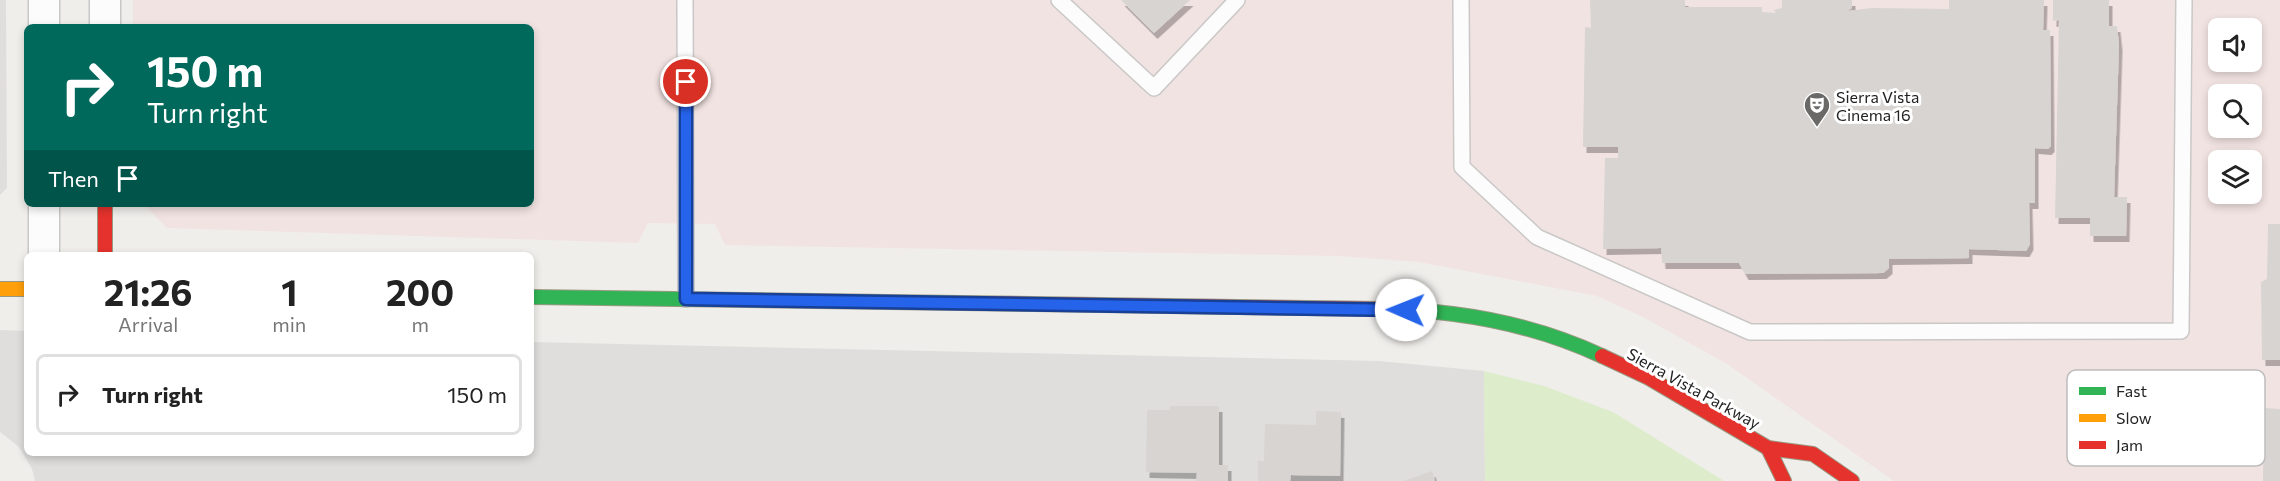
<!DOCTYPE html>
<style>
body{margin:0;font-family:Commissioner,sans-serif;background:#f6f6f6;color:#222;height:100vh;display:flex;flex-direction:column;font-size:22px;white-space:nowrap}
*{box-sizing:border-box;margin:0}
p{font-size:20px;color:#767676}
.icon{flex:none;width:33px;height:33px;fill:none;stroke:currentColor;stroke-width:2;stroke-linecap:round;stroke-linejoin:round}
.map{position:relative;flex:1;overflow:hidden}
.drawer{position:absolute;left:24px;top:252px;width:510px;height:204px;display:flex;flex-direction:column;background:#fff;border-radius:9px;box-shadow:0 3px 9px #0003}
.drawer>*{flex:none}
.banner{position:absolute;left:24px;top:24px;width:510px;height:183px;border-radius:9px;box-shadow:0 3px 9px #0003;background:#00695c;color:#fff;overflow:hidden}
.controls{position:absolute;left:2208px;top:18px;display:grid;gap:12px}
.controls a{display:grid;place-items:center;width:54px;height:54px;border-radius:9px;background:#fff;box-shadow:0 3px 9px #0003;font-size:30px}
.pin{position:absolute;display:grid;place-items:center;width:51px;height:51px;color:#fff;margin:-26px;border:3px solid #fff;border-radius:50%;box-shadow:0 2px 6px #0007}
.me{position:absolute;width:66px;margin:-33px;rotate:271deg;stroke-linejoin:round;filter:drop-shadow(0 0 4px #0008)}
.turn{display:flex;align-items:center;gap:21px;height:126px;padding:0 24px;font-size:27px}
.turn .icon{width:78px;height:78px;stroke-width:2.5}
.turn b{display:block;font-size:42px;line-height:51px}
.then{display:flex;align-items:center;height:57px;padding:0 24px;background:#0003;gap:12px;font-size:22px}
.eta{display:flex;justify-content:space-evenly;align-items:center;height:102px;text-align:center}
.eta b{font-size:36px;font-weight:700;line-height:42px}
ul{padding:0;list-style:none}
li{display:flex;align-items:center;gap:18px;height:81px;margin:0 12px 9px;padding:0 12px;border:3px solid #e0e0e0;border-radius:9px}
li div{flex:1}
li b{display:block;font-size:22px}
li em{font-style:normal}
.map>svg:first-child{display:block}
.residential{fill:#dfdedc}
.commercial{fill:#f1e3e1;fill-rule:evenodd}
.grass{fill:#ddeccb}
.building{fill:#d7d4d2;filter:url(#shadow)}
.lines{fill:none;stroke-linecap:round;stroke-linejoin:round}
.lane-casing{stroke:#c9c8c7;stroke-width:18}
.street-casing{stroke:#c9c8c7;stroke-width:33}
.fast-casing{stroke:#999a82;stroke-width:16}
.slow-casing{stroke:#999a82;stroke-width:16}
.jam-casing{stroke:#999a82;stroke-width:16}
.lane{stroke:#fdfcfc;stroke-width:15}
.street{stroke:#fdfcfc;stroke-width:30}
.fast{stroke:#30b455;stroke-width:14}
.slow{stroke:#ff9f0a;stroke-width:14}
.jam{stroke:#e5322d;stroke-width:14}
.route-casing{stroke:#184099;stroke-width:15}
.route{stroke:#2563eb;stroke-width:10}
.labels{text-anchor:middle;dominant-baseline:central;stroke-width:6;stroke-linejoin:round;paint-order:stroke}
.poi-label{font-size:16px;fill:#222;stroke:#fff;text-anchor:start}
.street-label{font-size:16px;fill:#222;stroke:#fff}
.key{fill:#fff;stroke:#bdbdbd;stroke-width:1.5}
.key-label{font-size:16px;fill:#222}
</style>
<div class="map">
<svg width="2280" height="481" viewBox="0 0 2280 481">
<defs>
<filter id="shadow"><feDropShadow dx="3.5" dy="6" stdDeviation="0" flood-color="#0004"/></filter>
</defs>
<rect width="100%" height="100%" fill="#f0eeeb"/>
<g class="residential">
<path d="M0 0H6L7 188 0 195Z"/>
<path d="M0 330 27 331V453H531V342L1379 361 1484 371 1485 481H35L32 469 19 447 0 432Z"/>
</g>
<path class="commercial" d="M133 0H2280V481H1894L1727 364 1643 317 1597 296 1419 262 1338 256 725 245 715 224 648 223 638 243 167 228 143 204H531V27H133ZM2218 28H2252V62H2218ZM2218 94H2252V128H2218ZM2218 160H2252V194H2218Z"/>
<path class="grass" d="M1484 371 1544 386 1613 412 1724 481H1485Z"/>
<g class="building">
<path d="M1121 0H1190L1154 33Z"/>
<path d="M1590 0H1685V7H1762V12L1776 13 1774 10 1782 8V0H1852V8L1847 11 1872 8 1949 9V0H2044L2043 30H2050L2051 146 2048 149 2035 148V203H2029L2030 244 2026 251 1969 249V258L1889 259V268L1883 273 1745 274 1739 263H1662L1661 248 1603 249 1605 158H1618V147H1583L1585 27 1591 28Z"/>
<path d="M2053 0H2109V26H2117L2119 45 2114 197H2127L2126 236H2090V218H2055L2059 20 2053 21Z"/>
<path d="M2268 224H2280V360H2262L2261 282 2267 279Z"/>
<path d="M1170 406H1219V465H1228V481H1196L1197 473 1146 472 1147 410H1170Z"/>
<path d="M2264 408 2280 409V481H2263Z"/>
<path d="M1316 411 1341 412 1340 476 1291 475 1290 481H1258V461H1264L1265 424 1316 425Z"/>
<path d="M1432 471 1435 481H1404Z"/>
</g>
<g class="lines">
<g class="lane-casing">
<g id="lane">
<path d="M685 0 686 299"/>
<path d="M1059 0 1154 88 1237 0"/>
<path d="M1461 0 1462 167 1537 237 1750 332 2181 331 2184 0"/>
</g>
</g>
<g class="street-casing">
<g id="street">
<path d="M44 0V27"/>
<path d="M105 0V27"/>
<path d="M44 204V255"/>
</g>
</g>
<g class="fast-casing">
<g id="fast">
<path d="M531 297 960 303"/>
<path d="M1382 309C1457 310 1533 324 1602 356"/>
</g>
</g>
<g class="slow-casing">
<path id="slow" d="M0 289H27"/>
</g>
<g class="jam-casing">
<g id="jam">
<path d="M105 204V255"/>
<path d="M960 303 1382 309"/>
<path d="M1602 356 1649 378 1768 448 1813 454 1852 481"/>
<path d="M1768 448 1784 481"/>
</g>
</g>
<use href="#lane" class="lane"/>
<use href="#street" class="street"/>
<use href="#fast" class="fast"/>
<use href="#slow" class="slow"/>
<use href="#jam" class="jam"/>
</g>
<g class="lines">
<g class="route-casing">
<path id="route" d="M686 82V299L1406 310"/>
</g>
<use href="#route" class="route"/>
</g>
<defs>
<g id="theatre-pin" transform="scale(1.35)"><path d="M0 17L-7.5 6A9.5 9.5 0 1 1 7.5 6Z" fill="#6a6968" stroke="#fff"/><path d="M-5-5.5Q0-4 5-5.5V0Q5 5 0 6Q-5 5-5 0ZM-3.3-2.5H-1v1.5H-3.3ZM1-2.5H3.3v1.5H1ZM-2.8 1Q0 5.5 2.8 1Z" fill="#fff"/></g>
</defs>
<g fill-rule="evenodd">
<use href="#theatre-pin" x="1817" y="105"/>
</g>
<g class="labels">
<g class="poi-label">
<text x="1836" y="96">Sierra Vista<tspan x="1836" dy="18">Cinema 16</tspan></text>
</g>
<g class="street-label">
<text transform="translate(1694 388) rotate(29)">Sierra Vista Parkway</text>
</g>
</g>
<rect x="2067" y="370" width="198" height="96" rx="9" class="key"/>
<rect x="2079" y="387" width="27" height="8" fill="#30b455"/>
<rect x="2079" y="414" width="27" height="8" fill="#ff9f0a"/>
<rect x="2079" y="441" width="27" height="8" fill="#e5322d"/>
<g class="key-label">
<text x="2116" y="397">Fast</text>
<text x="2116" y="424">Slow</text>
<text x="2116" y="451">Jam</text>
</g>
</svg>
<div class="controls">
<a><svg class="icon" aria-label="sound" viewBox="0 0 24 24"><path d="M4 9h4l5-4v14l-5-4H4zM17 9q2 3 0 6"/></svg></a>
<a><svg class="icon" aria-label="search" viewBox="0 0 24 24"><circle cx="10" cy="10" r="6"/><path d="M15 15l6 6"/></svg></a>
<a><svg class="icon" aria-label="layers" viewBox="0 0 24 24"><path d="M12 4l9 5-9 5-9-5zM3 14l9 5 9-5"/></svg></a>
</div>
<div class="pin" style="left:686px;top:82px;background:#d93025"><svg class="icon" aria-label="arrive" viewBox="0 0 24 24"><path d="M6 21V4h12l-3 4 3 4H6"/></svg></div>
<svg class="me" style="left:1406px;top:310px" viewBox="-20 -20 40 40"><circle r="19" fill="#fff"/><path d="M0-13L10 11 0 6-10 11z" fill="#2563eb"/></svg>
<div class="banner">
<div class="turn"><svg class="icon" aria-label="right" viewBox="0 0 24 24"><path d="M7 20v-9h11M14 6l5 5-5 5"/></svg><div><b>150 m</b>Turn right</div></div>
<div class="then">Then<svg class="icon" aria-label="arrive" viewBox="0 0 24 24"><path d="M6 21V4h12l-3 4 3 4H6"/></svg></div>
</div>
<section class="drawer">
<div class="eta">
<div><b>21:26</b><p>Arrival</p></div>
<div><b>1</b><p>min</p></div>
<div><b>200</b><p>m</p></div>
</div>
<ul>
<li><svg class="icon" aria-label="right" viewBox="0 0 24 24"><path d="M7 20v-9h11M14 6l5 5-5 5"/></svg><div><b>Turn right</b></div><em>150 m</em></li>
</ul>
</section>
</div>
